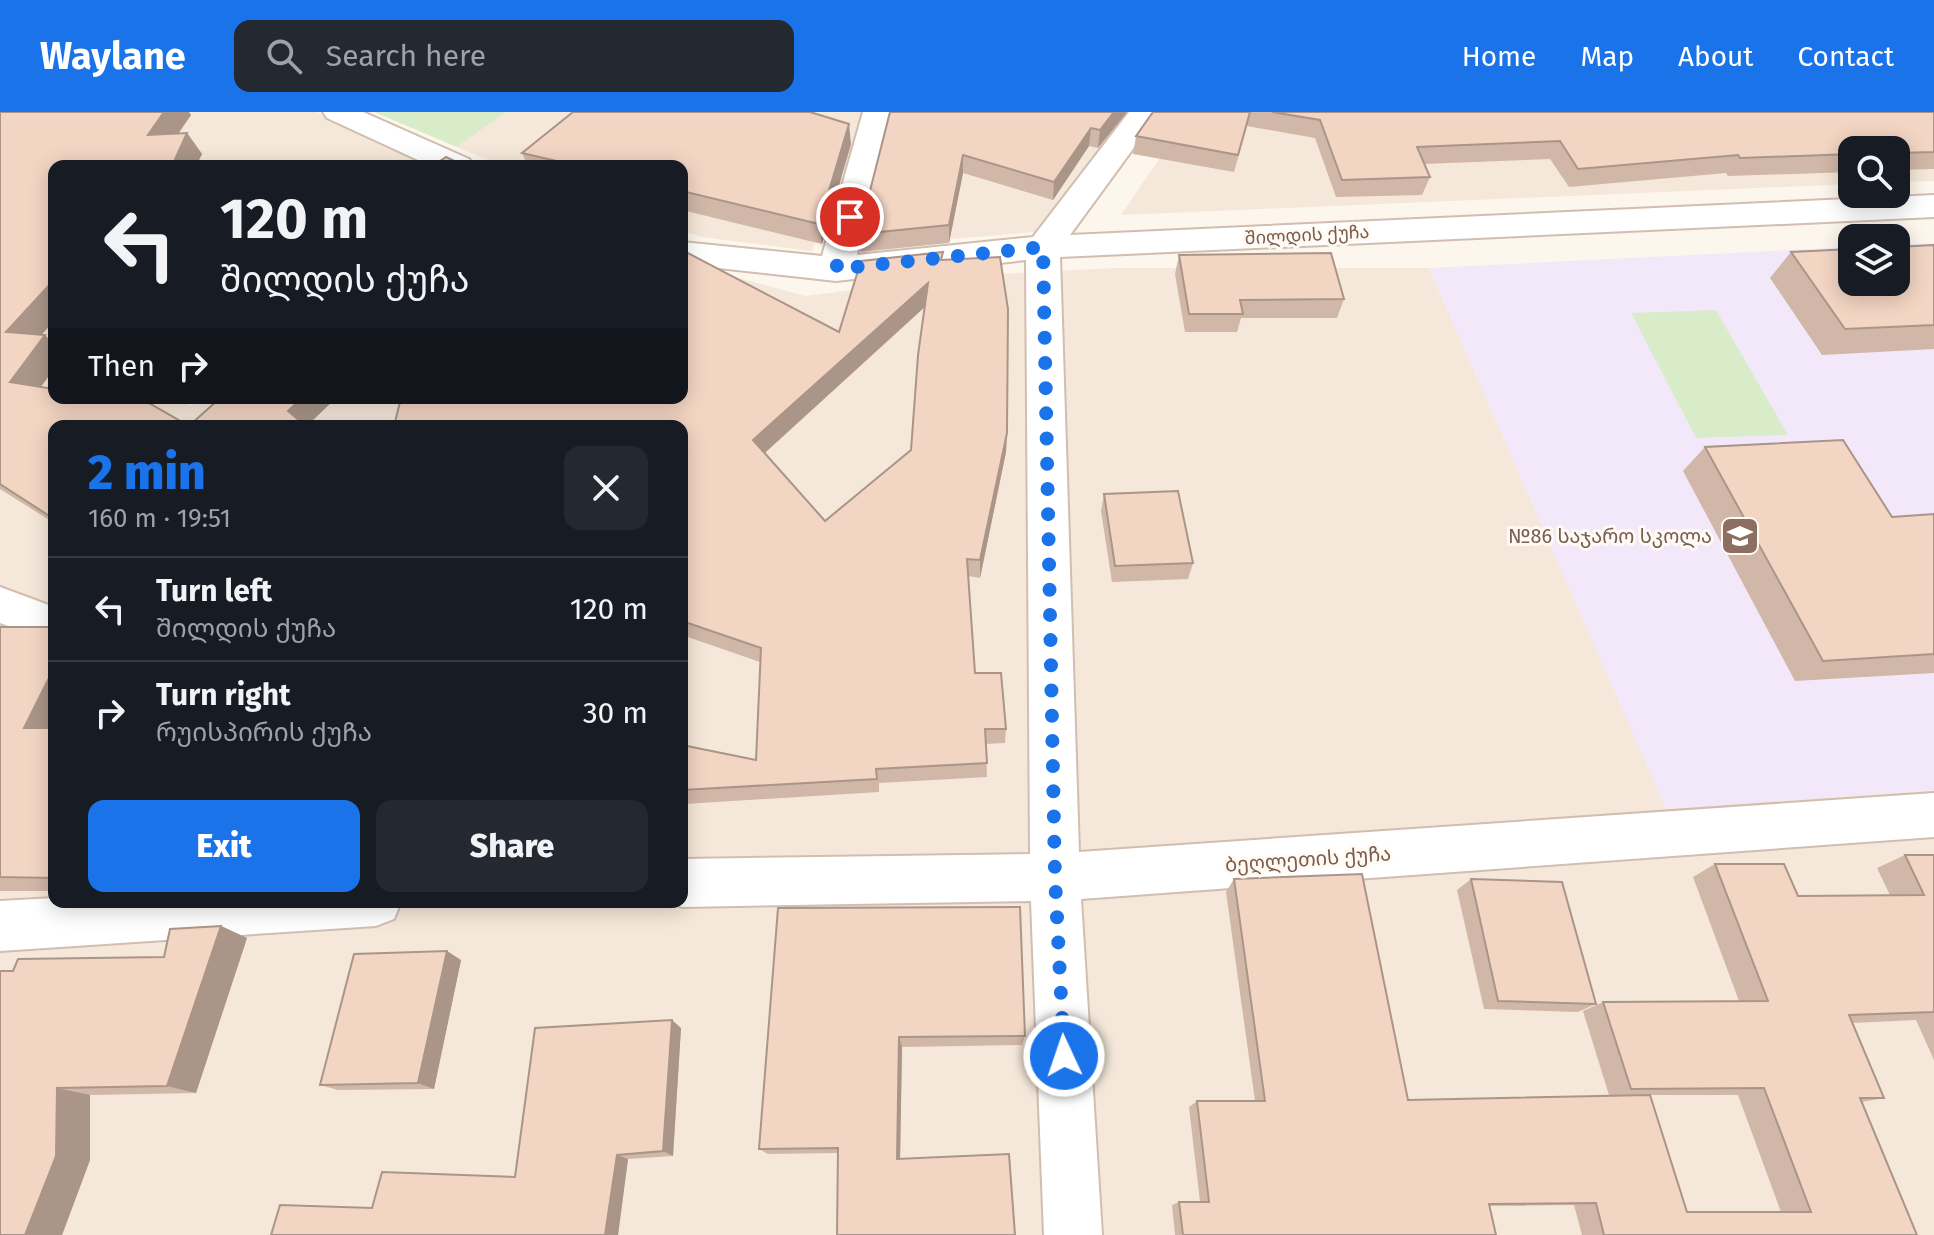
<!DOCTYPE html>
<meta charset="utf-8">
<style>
body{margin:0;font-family:"Fira Sans","Noto Sans Georgian",sans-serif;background:#242831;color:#f1f3f6;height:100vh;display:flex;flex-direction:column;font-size:30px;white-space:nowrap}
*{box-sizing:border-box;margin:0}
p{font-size:26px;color:#9ea1a6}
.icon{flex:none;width:44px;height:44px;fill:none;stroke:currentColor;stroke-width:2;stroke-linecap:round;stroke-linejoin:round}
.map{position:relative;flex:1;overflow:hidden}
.sheet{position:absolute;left:48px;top:308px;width:640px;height:488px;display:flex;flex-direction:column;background:#171b24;border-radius:16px;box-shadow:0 4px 20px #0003}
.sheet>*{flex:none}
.banner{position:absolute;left:48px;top:48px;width:640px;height:244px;border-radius:16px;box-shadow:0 4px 20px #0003;background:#171b24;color:#f1f3f6;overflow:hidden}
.tools{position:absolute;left:1838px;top:24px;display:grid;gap:16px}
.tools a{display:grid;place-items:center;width:72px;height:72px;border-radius:16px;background:#171b24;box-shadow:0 4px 20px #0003;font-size:40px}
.pin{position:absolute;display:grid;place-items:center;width:68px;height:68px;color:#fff;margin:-34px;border:4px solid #fff;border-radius:50%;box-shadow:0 2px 8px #0007}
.me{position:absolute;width:88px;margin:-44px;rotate:357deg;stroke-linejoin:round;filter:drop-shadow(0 0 6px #0008)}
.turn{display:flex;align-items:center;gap:28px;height:168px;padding:0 40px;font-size:36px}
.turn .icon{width:104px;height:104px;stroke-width:2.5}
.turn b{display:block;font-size:56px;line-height:68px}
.then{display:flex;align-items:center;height:76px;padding:0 40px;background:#0003;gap:16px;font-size:30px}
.round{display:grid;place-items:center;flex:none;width:84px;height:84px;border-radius:16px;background:#242831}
.overview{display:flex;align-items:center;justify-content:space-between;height:136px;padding:0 40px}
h1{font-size:48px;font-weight:800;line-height:60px;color:#1a73e8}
.button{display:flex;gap:16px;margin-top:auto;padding:16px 40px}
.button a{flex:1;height:92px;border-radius:16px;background:#1a73e8;color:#fff;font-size:32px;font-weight:800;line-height:92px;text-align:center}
.button a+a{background:#242831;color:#f1f3f6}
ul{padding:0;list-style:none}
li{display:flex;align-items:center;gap:24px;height:104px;padding:0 40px;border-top:2px solid #363941}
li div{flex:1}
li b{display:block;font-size:30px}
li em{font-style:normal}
header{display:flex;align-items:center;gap:48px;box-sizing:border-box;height:112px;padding:0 40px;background:#1a73e8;color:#fff}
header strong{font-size:38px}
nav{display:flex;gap:44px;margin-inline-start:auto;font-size:28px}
.search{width:560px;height:72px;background:#242831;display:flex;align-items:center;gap:20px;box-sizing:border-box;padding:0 28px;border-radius:16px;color:#9ea1a6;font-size:30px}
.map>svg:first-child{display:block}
.residential{fill:#f5e8da;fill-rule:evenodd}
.education{fill:#f3e8fa}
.green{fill:#d8ecc9}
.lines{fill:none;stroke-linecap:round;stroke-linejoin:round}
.minor-casing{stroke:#d1beb0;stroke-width:4}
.minor{fill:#fff;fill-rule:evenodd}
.wall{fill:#d1b7a8;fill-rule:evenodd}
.shaded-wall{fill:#aa9588}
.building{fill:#f3d5c3;stroke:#aa9588;stroke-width:2;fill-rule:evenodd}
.route{stroke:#1a73e8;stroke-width:14;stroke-dasharray:0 25.2}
.labels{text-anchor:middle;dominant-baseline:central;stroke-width:6;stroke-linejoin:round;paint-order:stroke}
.far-street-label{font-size:18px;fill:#7a5c4d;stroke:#fffaf3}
.education-label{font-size:20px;fill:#785e54;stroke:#fffaf3;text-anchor:end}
.street-label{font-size:20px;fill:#7a5c4d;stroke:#fffaf3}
</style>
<header>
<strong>Waylane</strong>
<div class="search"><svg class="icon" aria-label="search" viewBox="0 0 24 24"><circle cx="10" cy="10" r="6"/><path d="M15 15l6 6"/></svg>Search here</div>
<nav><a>Home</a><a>Map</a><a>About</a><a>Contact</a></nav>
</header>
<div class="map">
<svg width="1934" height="1123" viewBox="0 0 1934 1123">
<rect width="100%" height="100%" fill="#fdf6ec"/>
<g class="residential">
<path d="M0 0H317L436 54H54V286H168L192 294 200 286H682V151L806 184 957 164 1114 156H1429L1666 696 1934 678V1123H0ZM54 314H682V790H54Z"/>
<path d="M506 0H868L812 139 702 125 682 119V54H502L457 35Z"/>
<path d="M976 0H1127L1035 120 855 135Z"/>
<path d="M1191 0H1934V69L1896 70V38H1852V72L1121 103Z"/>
</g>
<path class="education" d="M1934 131V678L1666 697 1429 156 1852 135V170H1896V133Z"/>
<g class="green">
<path d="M374 0H506L457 35Z"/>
<path d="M1716 198 1788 323 1696 326 1631 201Z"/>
</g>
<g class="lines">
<g class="minor-casing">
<g id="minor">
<path d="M323 0H363L469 47 474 54H431L327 6Z"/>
<path d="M863 0H893L857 143 1033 125 1129 0H1160L1070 123 1934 83V105L1060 145 1079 740 1934 681V725L1081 787 1102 1123H1044L1031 789 682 795 670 790H682V747L1030 742 1026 148 836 169 682 152V130L822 144Z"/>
<path d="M0 475 54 495V531L0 511Z"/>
<path d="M54 786V790H401L394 807 376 814 0 839V789Z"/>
</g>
</g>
<use href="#minor" class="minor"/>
</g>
<g class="wall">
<path d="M0 0 191 3 178 21H187L202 42 196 54H54V209L41 223H45L54 233V257L41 275 189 314H54V411L0 377Z"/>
<path d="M890 0H1127L1098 36 1089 34 1053 88 963 61 949 131 861 140 859 122Z"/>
<path d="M1153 0H1934V57L1896 58V38H1852V60L1728 64 1726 61 1569 75 1550 47 1424 52 1430 65 1422 83 1336 85 1315 26 1247 14 1234 60 1133 42 1136 24Z"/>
<path d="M851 32 822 132 682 98V54H528L522 41Z"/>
<path d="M1934 133V237L1822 243 1770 166 1791 140Z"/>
<path d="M1179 143 1344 187 1337 206H1241L1237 220H1185L1175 162Z"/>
<path d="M943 148 1007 321 1006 340 980 466 968 464 975 561 1006 617 1005 631 986 632 987 665 879 671V680L685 692 682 701V633L756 648 760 550 682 523V314L839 220ZM925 195 911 338 825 409 765 341Z"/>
<path d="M1705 335 1892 405 1934 402V561L1795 569 1683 359Z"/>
<path d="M1104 382 1193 451 1188 467 1112 470 1101 399Z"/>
<rect x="0" y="515" width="54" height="264"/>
<path d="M1905 743H1934V948L1916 908 1852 911 1884 986 1862 990 1917 1123H1582L1574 1093 1490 1094 1496 1123H1175L1172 1093 1179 1090H1200L1189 995 1197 989H1255L1226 780 1234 767 1408 988 1687 1100H1781L1738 983H1609L1583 899 1603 890 1739 889 1693 765 1715 752 1798 784 1890 783 1877 756Z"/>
<path d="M1471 767 1596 892 1578 900 1484 897 1457 778Z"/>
<path d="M778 796 1025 924 1022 933 902 935 900 1047 838 1041 768 1042 759 1037Z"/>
<path d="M221 814 247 826 196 981 90 983V1048L62 1123 13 859 164 845Z"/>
<path d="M461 848 434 977 338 978 320 973Z"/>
<path d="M681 916 673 1044 628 1047 618 1123H271L372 1096 515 1065Z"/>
</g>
<g class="shaded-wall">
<path d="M164 0H189L191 3 163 44 148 23Z"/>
<path d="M1114 0H1127L1098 36 1100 18Z"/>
<path d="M849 12 851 32 822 132 819 112Z"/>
<path d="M1091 16 1089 34 1053 88 1054 70Z"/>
<path d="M187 21 202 42 196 54H172Z"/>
<path d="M963 43V61L949 131V113Z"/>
<path d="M54 168V209L26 240 6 220Z"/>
<path d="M928 171 929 191 758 347 753 328Z"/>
<path d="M45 223 54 233V257L30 289 10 270Z"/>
<path d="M302 286H336L307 314H300L288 299Z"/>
<path d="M1007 321 1006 340 980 466V448Z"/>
<path d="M54 556V633L24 616Z"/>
<path d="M682 686 685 692 682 701Z"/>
<path d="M221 814 247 826 196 981 167 974Z"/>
<path d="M447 839 461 848 434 977 418 971Z"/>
<path d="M672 908 681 916 673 1044 663 1039Z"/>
<path d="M899 925 902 935 900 1052 897 1047Z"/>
<path d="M57 976 90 983V1048L62 1123H25Z"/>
<path d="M617 1043 628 1047 618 1123H605Z"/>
</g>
<g class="building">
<path d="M0 0H164L148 23 187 21 172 54H54V168L6 220 45 223 10 270 54 277V286H111L134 290 140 286 189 314H54V407L0 372Z"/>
<path d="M573 0H810L849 12 819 112 682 79V54H578L522 41Z"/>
<path d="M890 0H1114L1100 18 1091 16 1054 70 963 43 949 113 859 122Z"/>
<path d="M1153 0H1250L1238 43 1136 24Z"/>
<path d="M1272 0H1934V40L1896 41V38H1852V42L1740 46 1738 43 1578 57 1560 29 1417 35 1430 65 1342 68 1320 8Z"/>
<path d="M446 45 465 54H433Z"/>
<path d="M511 49 521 54H505Z"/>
<path d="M1934 133V213L1845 217 1791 140 1852 137V170H1896V135Z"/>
<path d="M682 138 839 220 861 149 943 140 941 148 1000 145 1008 197 1007 321 980 448 967 447 975 561H1001L1006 617H985L987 651 876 657 877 667 682 678V633L756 648 761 536 682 509V314H394L401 286H682ZM928 171 918 243 911 338 825 409 753 328Z"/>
<path d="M1331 141 1344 187 1240 188 1243 202H1189L1179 143Z"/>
<path d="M220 286H302L288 299 306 314H189Z"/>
<path d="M1843 328 1892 405 1934 402V542L1823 549 1705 335Z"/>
<path d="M1178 379 1193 451 1115 454 1104 382Z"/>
<path d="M0 515H54V556L24 616H54V766L0 765Z"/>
<path d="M1905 743H1934V900L1849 903 1884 986H1860L1917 1123H1604L1596 1091 1489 1092 1496 1123H1183L1179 1090H1209L1197 989H1265L1234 767 1362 762 1408 988 1650 983 1687 1100H1811L1764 976 1631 977 1603 890 1768 889 1715 752H1784L1798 784 1924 783Z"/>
<path d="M1471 767 1562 770 1596 892 1498 889Z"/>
<path d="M1020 795 1025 924 899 925 897 1047 1009 1042 1015 1123H837L838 1036 759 1037 778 796Z"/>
<path d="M221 814 167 974 57 976 56 1044 25 1123H0V859H13L18 847 164 845 170 817Z"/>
<path d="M447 839 418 971 320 973 354 842Z"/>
<path d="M672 908 663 1039 617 1043 605 1123H271L280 1093 372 1096 382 1060 515 1065 535 916Z"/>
</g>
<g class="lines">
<path class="route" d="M850 105 836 157 1043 135 1055 765 1064 944"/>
</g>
<defs>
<g id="school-square" transform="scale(2)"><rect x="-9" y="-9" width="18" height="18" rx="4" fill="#8d6e63" stroke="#fffaf3"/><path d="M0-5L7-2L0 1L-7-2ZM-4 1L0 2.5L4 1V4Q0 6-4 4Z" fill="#fff"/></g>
</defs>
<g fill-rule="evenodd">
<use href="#school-square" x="1740" y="424"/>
</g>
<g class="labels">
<g class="far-street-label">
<text transform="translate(1307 123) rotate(-3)">შილდის ქუჩა</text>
</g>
<g class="education-label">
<text x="1712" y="424">№86 საჯარო სკოლა</text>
</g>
<g class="street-label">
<text transform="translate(1308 747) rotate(-4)">ბეღლეთის ქუჩა</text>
</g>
</g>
</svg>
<div class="tools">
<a><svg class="icon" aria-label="search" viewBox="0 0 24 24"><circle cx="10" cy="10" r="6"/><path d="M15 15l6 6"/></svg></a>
<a><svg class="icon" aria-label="layers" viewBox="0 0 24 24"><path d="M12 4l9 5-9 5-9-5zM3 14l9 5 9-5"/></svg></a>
</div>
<div class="pin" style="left:850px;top:105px;background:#d93025"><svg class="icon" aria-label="arrive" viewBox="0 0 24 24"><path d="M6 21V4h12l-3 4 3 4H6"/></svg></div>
<svg class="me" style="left:1064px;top:944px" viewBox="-20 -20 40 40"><circle r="17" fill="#1a73e8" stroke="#fff" stroke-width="3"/><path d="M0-11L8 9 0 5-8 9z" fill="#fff"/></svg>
<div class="banner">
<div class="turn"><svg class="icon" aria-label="left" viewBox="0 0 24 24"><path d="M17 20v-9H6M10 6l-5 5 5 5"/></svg><div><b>120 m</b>შილდის ქუჩა</div></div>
<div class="then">Then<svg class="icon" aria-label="right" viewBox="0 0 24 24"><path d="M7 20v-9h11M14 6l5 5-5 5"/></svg></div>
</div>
<section class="sheet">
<div class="overview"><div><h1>2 min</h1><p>160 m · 19:51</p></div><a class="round"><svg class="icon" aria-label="close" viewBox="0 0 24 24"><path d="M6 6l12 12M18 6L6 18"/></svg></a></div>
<ul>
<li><svg class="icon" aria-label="left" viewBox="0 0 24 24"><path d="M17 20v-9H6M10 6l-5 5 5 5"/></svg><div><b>Turn left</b><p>შილდის ქუჩა</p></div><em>120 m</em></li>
<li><svg class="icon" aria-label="right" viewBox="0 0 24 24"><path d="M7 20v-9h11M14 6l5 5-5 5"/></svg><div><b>Turn right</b><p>რუისპირის ქუჩა</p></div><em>30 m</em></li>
</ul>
<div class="button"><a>Exit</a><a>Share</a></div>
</section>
</div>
